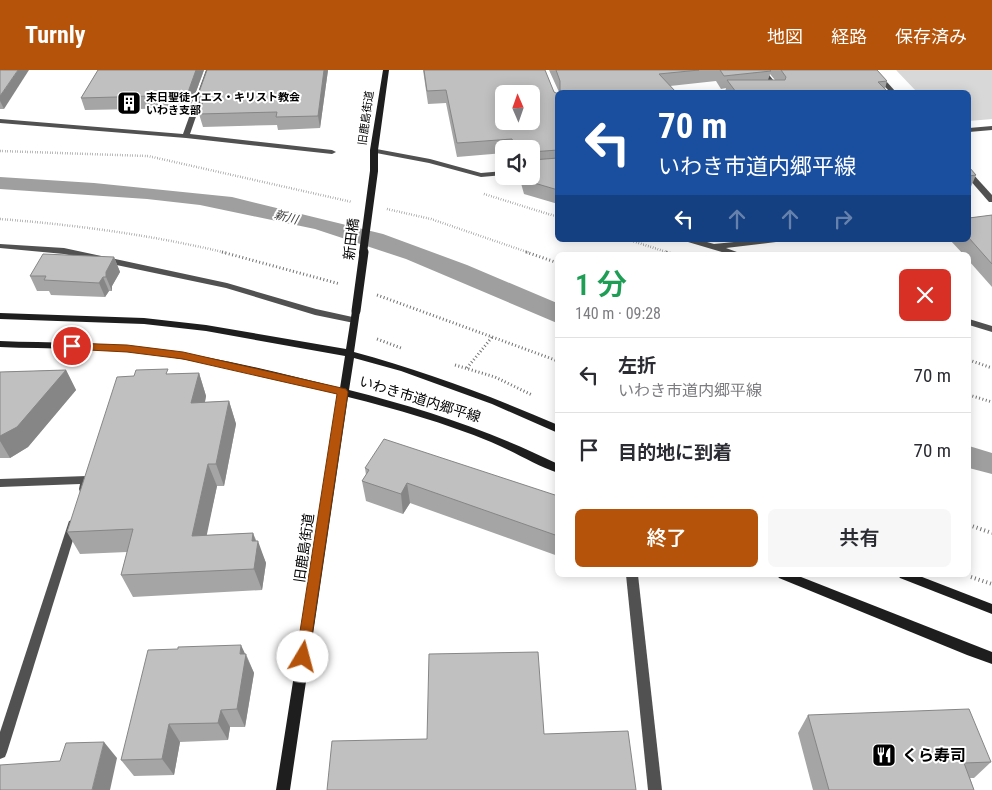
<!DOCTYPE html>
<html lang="ja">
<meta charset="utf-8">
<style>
body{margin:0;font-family:"Roboto Condensed","Noto Sans JP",sans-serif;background:#f7f7f7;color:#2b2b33;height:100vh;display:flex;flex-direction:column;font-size:19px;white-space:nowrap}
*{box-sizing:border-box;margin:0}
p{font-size:16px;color:#7c7c81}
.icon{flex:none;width:28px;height:28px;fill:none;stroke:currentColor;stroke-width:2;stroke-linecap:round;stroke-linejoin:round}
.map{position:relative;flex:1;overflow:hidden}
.details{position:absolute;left:555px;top:182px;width:416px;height:325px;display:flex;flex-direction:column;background:#fff;border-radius:8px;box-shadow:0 2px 12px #0003}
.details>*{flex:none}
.hud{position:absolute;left:555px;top:20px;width:416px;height:152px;border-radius:8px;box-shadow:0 2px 12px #0003;background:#1a4fa0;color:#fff;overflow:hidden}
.needle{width:32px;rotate:358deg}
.tools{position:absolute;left:495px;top:15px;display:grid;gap:10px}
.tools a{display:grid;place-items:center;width:45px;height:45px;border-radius:8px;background:#fff;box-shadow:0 2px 12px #0003;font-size:25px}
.pin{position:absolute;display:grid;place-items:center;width:42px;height:42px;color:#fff;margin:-21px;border:2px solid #fff;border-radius:50%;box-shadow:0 1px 5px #0007}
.me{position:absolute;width:55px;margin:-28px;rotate:8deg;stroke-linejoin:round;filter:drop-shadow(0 0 4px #0008)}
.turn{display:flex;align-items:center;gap:18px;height:105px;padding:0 20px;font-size:22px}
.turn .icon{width:65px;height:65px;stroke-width:2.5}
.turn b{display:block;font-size:35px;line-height:42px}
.lanes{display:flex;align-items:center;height:48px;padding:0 20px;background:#0003;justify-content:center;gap:25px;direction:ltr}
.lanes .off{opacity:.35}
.round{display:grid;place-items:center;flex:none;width:52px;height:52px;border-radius:8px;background:#f7f7f7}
.headline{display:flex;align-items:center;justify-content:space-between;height:85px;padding:0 20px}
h1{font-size:30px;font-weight:600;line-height:38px;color:#1e9e55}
.primary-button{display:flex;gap:10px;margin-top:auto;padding:10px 20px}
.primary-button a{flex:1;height:58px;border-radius:8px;background:#b45309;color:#fff;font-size:20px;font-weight:600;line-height:58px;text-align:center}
.primary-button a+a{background:#f7f7f7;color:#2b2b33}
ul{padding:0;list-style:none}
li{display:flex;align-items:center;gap:15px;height:75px;padding:0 20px;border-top:1px solid #e1e1e2}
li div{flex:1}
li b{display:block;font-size:19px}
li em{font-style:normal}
header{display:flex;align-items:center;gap:30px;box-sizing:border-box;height:70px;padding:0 25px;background:#b45309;color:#fff}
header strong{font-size:24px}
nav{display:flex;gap:28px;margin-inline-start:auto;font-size:18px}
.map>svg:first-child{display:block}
.green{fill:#d8d8d8}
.water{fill:#9f9f9f}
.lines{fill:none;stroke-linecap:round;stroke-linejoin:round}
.path-far2{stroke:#737373;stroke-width:2.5;stroke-dasharray:0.5 2;stroke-linecap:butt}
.path-far1{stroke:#737373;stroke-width:3;stroke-dasharray:1 2.5;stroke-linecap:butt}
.path{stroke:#737373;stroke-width:4;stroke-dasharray:1 3;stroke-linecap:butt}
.street{fill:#515151;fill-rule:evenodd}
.secondary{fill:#1e1e1e;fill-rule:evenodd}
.secondary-bridge-far1{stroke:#1e1e1e;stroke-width:8}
.secondary-bridge{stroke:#1e1e1e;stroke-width:9}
.wall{fill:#a5a5a5;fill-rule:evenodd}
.shaded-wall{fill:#868686}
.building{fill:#c0c0c0;stroke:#868686;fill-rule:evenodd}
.route{fill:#b45309;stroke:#753606}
.labels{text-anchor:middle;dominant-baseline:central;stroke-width:4;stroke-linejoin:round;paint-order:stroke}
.far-poi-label{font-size:11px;font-weight:bold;fill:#000;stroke:#fff;text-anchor:start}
.far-street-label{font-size:11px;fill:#000;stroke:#fff}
.far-water-label{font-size:12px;font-style:italic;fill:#404040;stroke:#fff}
.street-label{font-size:14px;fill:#000;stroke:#fff}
.near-poi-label{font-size:16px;font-weight:bold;fill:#000;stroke:#fff;text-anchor:start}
</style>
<header>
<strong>Turnly</strong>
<nav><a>地図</a><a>経路</a><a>保存済み</a></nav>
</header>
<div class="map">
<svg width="992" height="720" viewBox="0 0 992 720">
<rect width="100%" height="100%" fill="#fff"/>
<path class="green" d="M896 0H992V49L969 51V22H917Z"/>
<g class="water">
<path d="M0 107 94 113 232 127 383 164 467 195 557 233V253L406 189 315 159 200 135 147 129 0 119Z"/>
<path d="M969 376 992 383V404L969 398Z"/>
</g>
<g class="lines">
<g class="path-far2">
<path d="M0 81 148 86 352 132"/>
<path d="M484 124 558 147"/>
<path d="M387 139 431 149 530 183"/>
<path d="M0 149C77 155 152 165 227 183"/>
<path d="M629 170 670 183"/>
</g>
<g class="path-far1">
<path d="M222 182 340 214"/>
<path d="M526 182 558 193"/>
<path d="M666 182 675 185"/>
<path d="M377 225 558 291"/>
<path d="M377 269 401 278"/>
<path d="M969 290 992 298"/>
<path d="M455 295 495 307 532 325"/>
<path d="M467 298 493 266"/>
<path d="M969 325 992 332"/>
</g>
<g class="path">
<path d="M969 455 992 463"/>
<path d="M971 507 992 514"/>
</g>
<g class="street">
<path d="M206 0H212L190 64 332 80 336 82 332 84 186 68 0 53V49L183 64Z"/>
<path d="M759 0H765L783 22H777Z"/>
<path d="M869 0H876L896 22H890Z"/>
<path d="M992 56V60L969 62V58Z"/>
<path d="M371 78 430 89 481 103 504 101V105L481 107 429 93 371 82Z"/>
<path d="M969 103H972L992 125V132H989L969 109Z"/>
<path d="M687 170H700L714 174 754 170H780L776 172 726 178 745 185H732L688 172Z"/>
<path d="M0 174 64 178 227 213 316 239 357 248 358 250 354 253 315 245 226 218 64 184 0 178Z"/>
<path d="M969 249 992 256V262L969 255Z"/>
<path d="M87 406 91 407 92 410 88 422H80L79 419 80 414 0 417V409Z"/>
<path d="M73 450 77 451 78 454 7 682 5 687 0 689V662L68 454 69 451Z"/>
<path d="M626 505H638L662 720H648Z"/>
</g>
<g class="secondary">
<path d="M383 0H389L378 80V101L374 103 370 101V80Z"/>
<path d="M356 238 360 241 354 282C424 301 491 326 558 355V363L492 334 401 301 354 288 349 320C421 338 491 361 558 394V403C535 395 513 381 491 372 445 353 396 339 348 327L290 720H276L338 324C276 309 212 292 148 284 99 278 50 279 0 277V271C50 273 99 272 149 278 213 286 277 302 340 318L345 286 206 261 144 254 0 249V243L144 248 206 255 346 279 352 241Z"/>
<path d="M777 505H796L992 582V594L967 585 779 508Z"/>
<path d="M898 505H917L992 534V544L900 508Z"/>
</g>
<path class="secondary-bridge-far1" d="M363 183 374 101"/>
<path class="secondary-bridge" d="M356 241 364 182"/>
</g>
<g class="wall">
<path d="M0 0 4 39H0Z"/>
<path d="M98 0H204L190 38 85 40 81 28Z"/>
<path d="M328 0 320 58 278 60 277 55 203 57 199 44 201 38 198 25Z"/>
<path d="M423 0H545L554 22 558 24V134L524 124 519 106H531V79H504V83L457 87 446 33 428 34Z"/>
<path d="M549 0H877L887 11 885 19 888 22H725L726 18 721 19 716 11 670 16 676 22H559ZM770 4 775 10H768Z"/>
<path d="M969 97 976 105 970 119H969Z"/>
<path d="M992 145V217L969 191V185H964L950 170H969V148Z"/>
<path d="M114 187 120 202 112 216V221H109L105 227 51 225 49 221H37L30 206Z"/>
<path d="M66 300 76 320 28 377 10 388H0V302Z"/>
<path d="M199 303 206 326 205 332 229 331 236 354 224 416H217L206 465 253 463 266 493 262 520 133 527 121 505 127 482 80 484 67 462 170 304Z"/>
<path d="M365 398 558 426V486L410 433 403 444 366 431 362 411 366 405Z"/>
<path d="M245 584H246L254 603 245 657H230L228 670 180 672 174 705 134 706 121 690Z"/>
<path d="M808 645 991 692 974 708H970L974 720H813L798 663Z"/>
</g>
<g class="shaded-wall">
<path d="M18 0H29L4 39 0 31V26Z"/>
<path d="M196 0H204L190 38 187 25Z"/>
<path d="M324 0H328L320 58 318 46Z"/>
<path d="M114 187 120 202 112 216V221L106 207V202Z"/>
<path d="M103 207 109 221 105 227 99 213Z"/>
<path d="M66 300 76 320 28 377 10 388 0 371V366Z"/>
<path d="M199 303 206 326 200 356 191 333Z"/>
<path d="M229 331 236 354 224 416 216 394Z"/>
<path d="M208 394 217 416 202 488 192 466Z"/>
<path d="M407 413 410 433 403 444 401 424Z"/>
<path d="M253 463 257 476 258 471 266 493 262 520 254 499 252 471Z"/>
<path d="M241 575 254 603 245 657 237 639 240 584Z"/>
<path d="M221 640 230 657 228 670 218 653Z"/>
<path d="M169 654 180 672 174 705 162 689Z"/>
<path d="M104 672 117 688 110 720H92Z"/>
</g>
<g class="building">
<path d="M0 0H18L0 26Z"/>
<path d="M98 0H196L187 25 81 28Z"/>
<path d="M207 0H324L318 46 276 47 277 42 199 44 205 25H198Z"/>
<path d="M424 0H545L554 22 558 24V80L531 82V79H515L512 69 457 73 446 20 427 21ZM504 24H531V51H504Z"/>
<path d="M556 0H699L659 4 676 22H560V11Z"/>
<path d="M720 0H770L771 1 724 6Z"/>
<path d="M781 0H877L887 11 878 12 888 22H736L727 10H785L786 7Z"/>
<path d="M558 88V120L524 110 523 106H531V89L532 90Z"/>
<path d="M969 97 976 105 969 106Z"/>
<path d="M992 145V194L969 168V148Z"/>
<path d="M43 184 114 187 106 202V207H103L99 213 44 210 46 206H30Z"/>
<path d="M168 299 166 304 199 303 191 333 229 331 216 394H208L192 466 253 463 252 471H258L254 499 121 505 133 459 67 462 117 307 134 306 136 300Z"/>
<path d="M66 300 17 357 0 366V302Z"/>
<path d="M384 369 558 426V466L407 413 401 424 362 411 369 400 365 398Z"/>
<path d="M241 575 240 584H246L237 639 221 640 218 653 169 654 162 689 121 690 148 580 178 579V577Z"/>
<path d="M538 582 544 664 628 661 636 720H327L332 671 427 669 429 584Z"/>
<path d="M969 639 991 692 964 693 974 720H829L808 645Z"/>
<path d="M104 672 92 720H0V695L60 691 66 673Z"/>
</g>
<path class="route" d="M72 273 127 275 183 282 346 319 348 322 308 592 303 594 298 592 296 587 337 324 183 289 127 282 69 279 67 276Z"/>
<defs>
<g id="building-square" transform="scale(1.25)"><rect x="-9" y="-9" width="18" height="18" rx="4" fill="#000" stroke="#fff"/><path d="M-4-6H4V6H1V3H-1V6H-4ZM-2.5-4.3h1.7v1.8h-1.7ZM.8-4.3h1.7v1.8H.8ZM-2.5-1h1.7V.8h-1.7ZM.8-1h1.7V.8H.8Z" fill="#fff"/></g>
<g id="restaurant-square" transform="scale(1.25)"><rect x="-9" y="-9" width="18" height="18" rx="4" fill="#000" stroke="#fff"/><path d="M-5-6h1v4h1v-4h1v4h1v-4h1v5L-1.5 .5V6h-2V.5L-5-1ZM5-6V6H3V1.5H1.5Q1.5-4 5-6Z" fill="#fff"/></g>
</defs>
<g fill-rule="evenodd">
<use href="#building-square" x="129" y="33"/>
<use href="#restaurant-square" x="884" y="685"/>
</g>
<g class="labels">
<g class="far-poi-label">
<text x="146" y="27">末日聖徒イエス・キリスト教会<tspan x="146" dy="13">いわき支部</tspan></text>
</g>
<g class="far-street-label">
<text transform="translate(366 48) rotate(-82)">旧鹿島街道</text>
</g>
<g class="far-water-label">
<text transform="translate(286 147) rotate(14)">新川</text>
</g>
<g class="street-label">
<text transform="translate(351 169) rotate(-83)">新田橋</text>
<text transform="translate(420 329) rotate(17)">いわき市道内郷平線</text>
<text transform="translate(304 478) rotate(-82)">旧鹿島街道</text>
</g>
<g class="near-poi-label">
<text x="902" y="685">くら寿司</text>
</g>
</g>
</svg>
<div class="tools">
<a><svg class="needle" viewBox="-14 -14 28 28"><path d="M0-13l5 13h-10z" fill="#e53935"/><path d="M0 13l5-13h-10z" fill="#7c7c81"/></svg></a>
<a><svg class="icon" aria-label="sound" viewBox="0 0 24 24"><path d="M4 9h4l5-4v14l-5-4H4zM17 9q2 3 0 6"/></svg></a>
</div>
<div class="pin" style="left:72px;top:276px;background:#d93025"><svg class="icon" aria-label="arrive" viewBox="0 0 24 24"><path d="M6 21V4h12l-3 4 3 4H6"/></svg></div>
<svg class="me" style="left:303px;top:587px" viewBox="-20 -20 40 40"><circle r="19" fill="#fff"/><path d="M0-13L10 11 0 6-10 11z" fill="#b45309"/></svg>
<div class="hud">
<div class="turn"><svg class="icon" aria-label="left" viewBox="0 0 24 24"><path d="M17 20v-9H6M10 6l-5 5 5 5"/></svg><div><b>70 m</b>いわき市道内郷平線</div></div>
<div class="lanes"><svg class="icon" aria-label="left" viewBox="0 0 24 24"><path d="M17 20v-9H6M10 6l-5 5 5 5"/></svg><svg class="icon off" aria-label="ahead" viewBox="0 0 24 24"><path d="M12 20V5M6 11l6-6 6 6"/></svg><svg class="icon off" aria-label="ahead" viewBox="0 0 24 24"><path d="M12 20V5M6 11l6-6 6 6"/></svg><svg class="icon off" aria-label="right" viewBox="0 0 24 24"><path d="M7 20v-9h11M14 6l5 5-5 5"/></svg></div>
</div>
<section class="details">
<div class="headline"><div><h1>1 分</h1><p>140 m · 09:28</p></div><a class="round" style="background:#d93025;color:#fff"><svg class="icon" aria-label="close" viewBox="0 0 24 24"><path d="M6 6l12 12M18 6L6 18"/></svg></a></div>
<ul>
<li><svg class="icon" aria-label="left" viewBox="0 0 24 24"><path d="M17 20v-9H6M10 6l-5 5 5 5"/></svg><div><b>左折</b><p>いわき市道内郷平線</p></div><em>70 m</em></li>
<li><svg class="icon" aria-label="arrive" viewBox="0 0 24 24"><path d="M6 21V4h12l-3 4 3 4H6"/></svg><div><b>目的地に到着</b></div><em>70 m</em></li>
</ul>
<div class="primary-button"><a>終了</a><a>共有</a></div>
</section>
</div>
